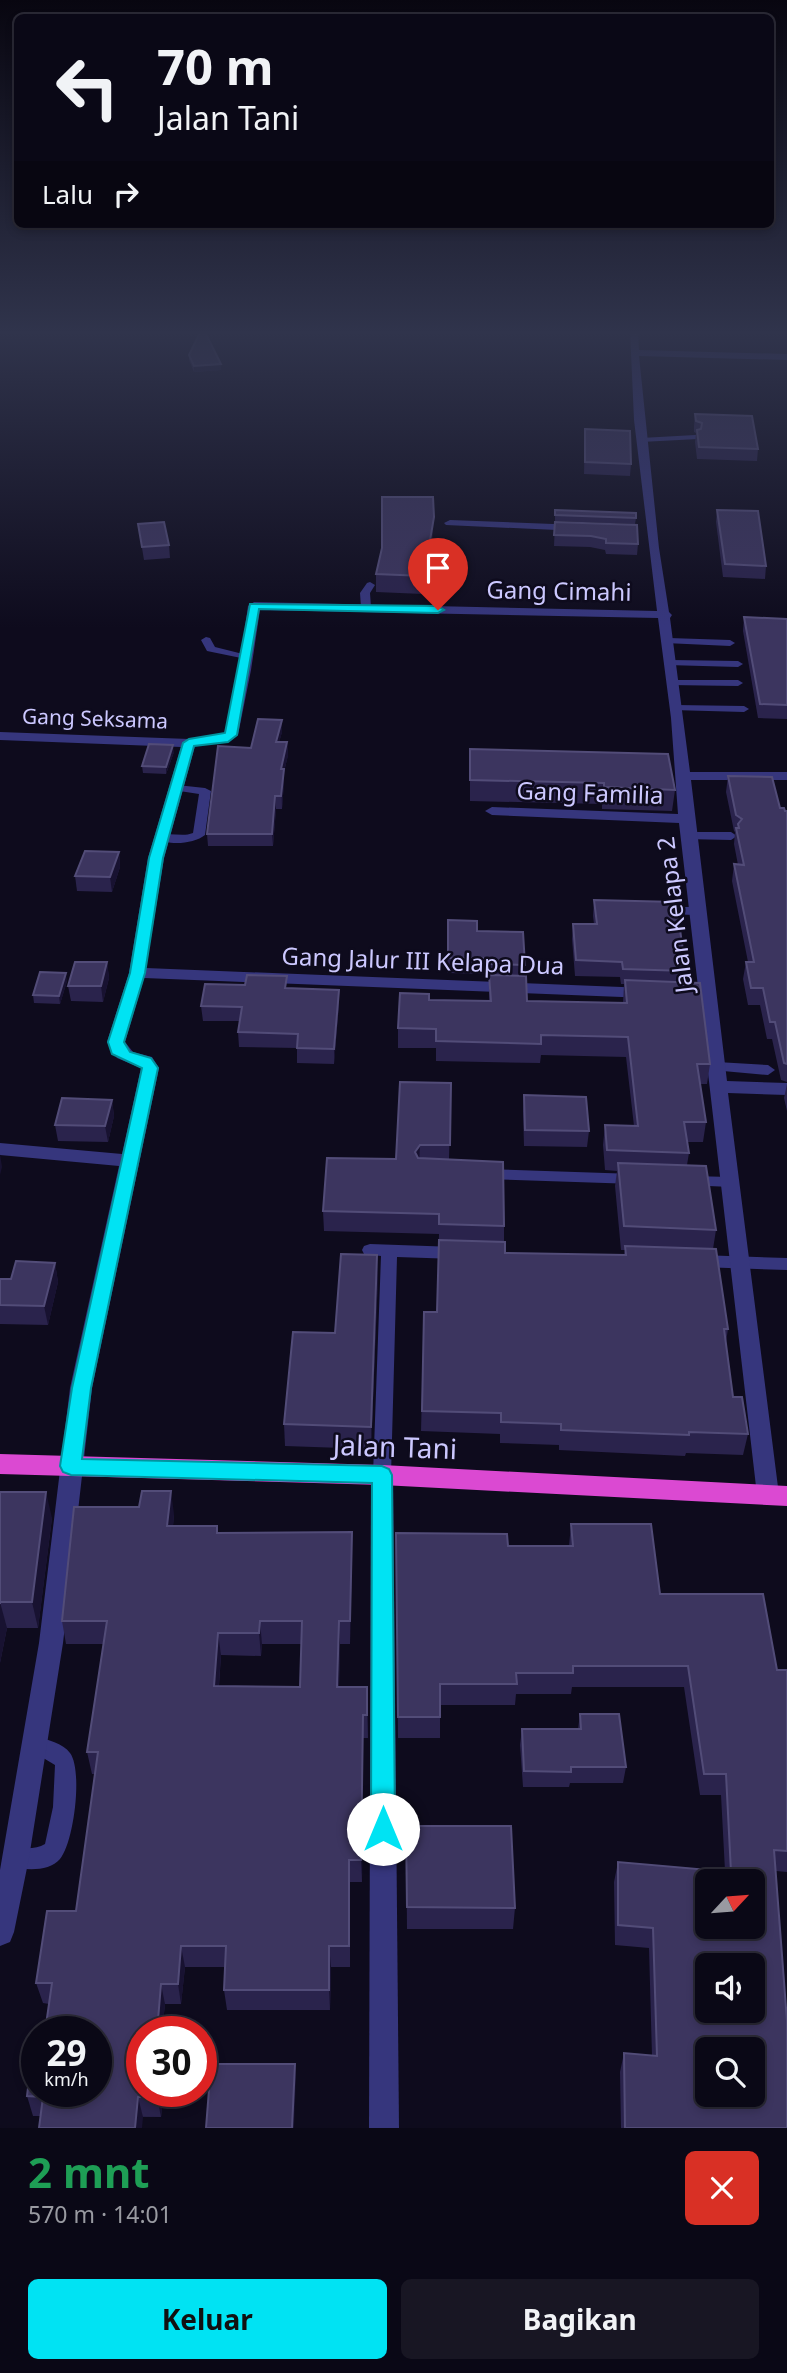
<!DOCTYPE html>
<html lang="id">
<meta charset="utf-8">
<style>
body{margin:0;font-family:"Noto Sans",sans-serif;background:#181623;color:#f1f3f6;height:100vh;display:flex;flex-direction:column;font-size:26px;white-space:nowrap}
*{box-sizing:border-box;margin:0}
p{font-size:23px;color:#999aa1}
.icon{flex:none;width:38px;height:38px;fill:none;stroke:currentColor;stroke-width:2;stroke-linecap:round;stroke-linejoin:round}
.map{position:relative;height:2128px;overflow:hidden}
.panel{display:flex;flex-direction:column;background:#0a0816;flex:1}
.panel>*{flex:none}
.hud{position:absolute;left:14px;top:14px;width:760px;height:214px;border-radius:10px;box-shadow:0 4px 10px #0003,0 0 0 2px #2a2935;background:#0a0816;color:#f1f3f6;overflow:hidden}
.needle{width:46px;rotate:64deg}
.fabs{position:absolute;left:695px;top:1869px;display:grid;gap:14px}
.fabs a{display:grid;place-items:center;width:70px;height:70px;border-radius:10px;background:#0a0816;box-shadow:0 4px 10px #0003,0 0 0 2px #2a2935;font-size:35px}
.speed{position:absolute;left:21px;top:2016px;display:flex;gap:14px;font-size:35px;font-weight:700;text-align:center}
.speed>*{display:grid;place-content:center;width:91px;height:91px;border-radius:50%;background:#0a0816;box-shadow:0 4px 10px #0003,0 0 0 2px #2a2935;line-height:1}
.speed small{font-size:18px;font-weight:400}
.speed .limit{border:10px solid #d22;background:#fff;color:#111}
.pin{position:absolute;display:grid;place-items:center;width:60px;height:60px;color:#fff;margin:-72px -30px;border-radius:50% 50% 50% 0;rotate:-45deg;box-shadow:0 0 7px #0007}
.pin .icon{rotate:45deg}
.me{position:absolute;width:77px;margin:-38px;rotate:0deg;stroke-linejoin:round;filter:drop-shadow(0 0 5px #0008)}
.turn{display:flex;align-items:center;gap:24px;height:147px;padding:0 28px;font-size:32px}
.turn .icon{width:91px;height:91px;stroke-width:2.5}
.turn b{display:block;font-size:49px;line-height:60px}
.then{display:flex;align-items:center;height:66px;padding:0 28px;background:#0003;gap:14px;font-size:26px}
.round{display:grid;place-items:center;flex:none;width:74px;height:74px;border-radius:10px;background:#181623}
.headline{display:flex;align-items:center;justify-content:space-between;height:119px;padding:0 28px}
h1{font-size:42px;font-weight:700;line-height:52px;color:#1e9e55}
.action{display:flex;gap:14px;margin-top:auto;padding:14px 28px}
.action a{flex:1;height:80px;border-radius:10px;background:#00e3f3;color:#111;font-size:28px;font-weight:700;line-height:80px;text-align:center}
.action a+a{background:#181623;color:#f1f3f6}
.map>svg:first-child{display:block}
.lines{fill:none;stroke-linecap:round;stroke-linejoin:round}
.service{fill:#36367d;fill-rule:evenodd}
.minor{fill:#36367d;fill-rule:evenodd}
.trunk{fill:#db49d2;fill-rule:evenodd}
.wall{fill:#2a234c;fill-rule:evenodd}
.shaded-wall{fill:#181231}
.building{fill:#3c355f;stroke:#524c78;stroke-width:2;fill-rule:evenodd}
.route{fill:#00e3f3;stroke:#00949e;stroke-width:2}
.labels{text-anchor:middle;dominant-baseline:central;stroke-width:5;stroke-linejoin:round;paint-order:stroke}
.far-street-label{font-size:21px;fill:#ccc8ff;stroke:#0e0b1d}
.street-label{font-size:24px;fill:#ccc8ff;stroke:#0e0b1d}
.near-street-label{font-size:28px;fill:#ccc8ff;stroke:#0e0b1d}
</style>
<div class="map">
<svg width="787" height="2128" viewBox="0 0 787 2128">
<rect width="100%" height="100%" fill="#0e0b1d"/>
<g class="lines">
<g class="service">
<path d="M695 435H698V439L641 442 637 440 641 438Z"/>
<path d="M370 582 375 585 370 593 371 607 366 610 361 607 360 593 367 583Z"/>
<path d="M206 637 210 638 215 647 251 656 246 659 207 651 201 640Z"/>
<path d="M669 638 730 640 735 643 730 646 665 643V639Z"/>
<path d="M671 660 738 661 743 664 738 667 667 665V661Z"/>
<path d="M673 680H738L743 683 738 686 669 685 668 683Z"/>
<path d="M676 705 744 706 749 709 744 712 672 710V706Z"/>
<path d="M177 785 205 788 211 791 205 835C194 844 168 846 156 838 166 830 181 838 193 833L199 794 173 790 171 788Z"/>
<path d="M688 832H731L737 836 731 840 684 839 682 836Z"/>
<path d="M660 907H698L704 911 698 915 656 914 654 911 656 908Z"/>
<path d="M717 1062 768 1065 775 1070 768 1075 712 1070 710 1067 712 1064Z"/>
<path d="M484 1169 635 1174 640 1175 643 1179 640 1183 635 1184 484 1179 479 1178 476 1174 479 1170Z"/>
<path d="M691 1176 731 1177 736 1178 739 1182 736 1186 731 1187 686 1185 683 1181 686 1177Z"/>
<path d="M370 1244 456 1247 462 1249 464 1253 462 1257 456 1259 397 1257 391 1475 388 1480 382 1482 376 1480 373 1475 381 1256 364 1254 362 1250 364 1246Z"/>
<path d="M700 1255 787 1258V1270L700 1267 694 1265 692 1261 694 1257Z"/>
<path d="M36 1736C47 1740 63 1743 70 1753 83 1770 74 1843 60 1859 49 1872 23 1871 8 1865L5 1858 8 1851C20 1846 35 1851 45 1844L53 1807 55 1765 45 1759 29 1753 26 1746 29 1739Z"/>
</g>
<g class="minor">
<path d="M630 330H638L639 350 787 354V360L639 356 659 548 669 612 672 615 670 618 690 772H787V780H691L727 1081 787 1083V1095L728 1093 779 1495 776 1502 768 1504 760 1502 757 1495 679 823 492 815 485 811 492 807 678 814 671 718 658 618 260 610 251 670 238 735 229 742 195 746 164 858 146 968 647 988 655 993 647 998 144 978 125 1042 133 1052 152 1057 159 1068 92 1388 63 1643 29 1858 14 1932 10 1942 0 1946V1870L39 1643 70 1388 119 1166 0 1155V1143L122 1154 141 1068 117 1058 107 1042 129 973 148 858 181 747 0 740V732L189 739 221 735 225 733 239 670 248 606 254 602 657 611 634 420Z"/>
<path d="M450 520 579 525 585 528 579 531 446 525 444 523Z"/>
<path d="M382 1466 390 1469 393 1475 399 2128H369L371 1475 374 1469Z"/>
</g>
<path class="trunk" d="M0 1454 382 1465 787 1486V1506L382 1485 0 1474Z"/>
</g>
<g class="wall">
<path d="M189 355 221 370 194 372 189 360Z"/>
<path d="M695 414 758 449 757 461 697 459 695 442 696 433 694 432V426Z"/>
<path d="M585 429 631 464 630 476 584 474Z"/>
<path d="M555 510 636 518 635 524 555 521Z"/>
<path d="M717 510 766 566 765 579 723 577 716 522Z"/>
<path d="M555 522 638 544 637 555 606 554 605 550 590 547 554 546Z"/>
<path d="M138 524 169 545 170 558 144 560Z"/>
<path d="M433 533 423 594 376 592V574L382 548Z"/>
<path d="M744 617 787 619V719L758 718 743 631Z"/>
<path d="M282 732 279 742H287L288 755 284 772V782L282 809H276L273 846H208L207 834 251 748Z"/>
<path d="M470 749 675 790 672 811 602 809V804L470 801Z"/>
<path d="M174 752 166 774 143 773 142 766Z"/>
<path d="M728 776 785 811H787V1082L781 1080 772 1039H767L760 1005H748L743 979 746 962H748L732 881 734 864 738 865 734 844 735 832 734 831 726 792Z"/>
<path d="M119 852 120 867 112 892 77 891 75 876Z"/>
<path d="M594 900 686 971 685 983 710 1064 707 1084H700L706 1122 703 1142H687L689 1153 687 1165 716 1230 713 1249 728 1329 726 1342 733 1397 748 1434 743 1455 686 1453 685 1456 559 1450V1445L500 1443V1434L421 1431 424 1312H437L439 1234 324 1231 323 1211 396 1159 451 1083 449 1159 504 1226V1242L505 1253 624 1255 625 1250H621L615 1186 617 1171 605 1170 603 1145 605 1125 634 1126 626 1057 541 1055 540 1063 436 1061V1048H398V1028L429 1000 489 1001V979H487V974L447 973 448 920 525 965 524 976 527 1001 623 1003 624 984H621L620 977 575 976 572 939 573 924H594L593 916Z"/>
<path d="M107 962 109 978 103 1002 71 1001 68 986Z"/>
<path d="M67 981 60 1004 34 1003 33 995Z"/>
<path d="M287 988 339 990V1004L334 1064 297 1063V1048L239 1047 238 1032 240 1021H203L201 1006Z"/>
<path d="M787 1084V1111L784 1098Z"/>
<path d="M524 1095 589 1131 587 1147 524 1146 523 1111Z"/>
<path d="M112 1100 114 1116 108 1142 58 1141 55 1125Z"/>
<path d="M55 1263 58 1282 48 1325 0 1324V1279H11Z"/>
<path d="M378 1277 371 1449 285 1446 284 1424 335 1333Z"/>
<path d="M0 1492 52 1518 38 1628H7L0 1663Z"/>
<path d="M174 1514 173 1526 218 1533 352 1532V1555L350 1644H340L339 1687H367L368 1738H363L362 1882H350V1967H331L330 2010H227L224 1990 225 1967H185L181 2004H165L162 2032H142L164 2091 161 2117 33 2116 27 2096 37 2091 49 2004 43 2003 36 1983 76 1911 95 1774H92L87 1752 104 1644H66L62 1621ZM262 1644H301L300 1687 219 1686 221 1655 261 1656Z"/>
<path d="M571 1524 660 1594 777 1670H787V1872L776 1871 787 2128H621L620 2072 624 2053 652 2056 649 1948 615 1945 614 1882 618 1862 725 1871 721 1795H700L684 1687H572L571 1694H516L515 1705H440V1738H398L396 1533 508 1546H569Z"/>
<path d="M580 1714 626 1767 623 1783H570L569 1787H523L520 1745 522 1729H578Z"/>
<path d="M406 1826 515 1908 513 1929H407Z"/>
</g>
<g class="shaded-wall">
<path d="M221 364V370L194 372V366Z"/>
<path d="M434 517 433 533 423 594 424 576Z"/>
<path d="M282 720V732L276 754V742Z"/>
<path d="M287 742 288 755 284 772V782L282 809 281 769Z"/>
<path d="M173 745 174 752 166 774V767Z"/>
<path d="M275 796 276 809 273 846 272 834Z"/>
<path d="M119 852 120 867 112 892 110 877Z"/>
<path d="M107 962 109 978 103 1002 101 986Z"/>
<path d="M66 973 67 981 60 1004 59 996Z"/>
<path d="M339 990V1004L334 1064V1049Z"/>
<path d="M112 1100 114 1116 108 1142 105 1126Z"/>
<path d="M420 1145 419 1165 415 1152Z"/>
<path d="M0 1154 2 1167 0 1175Z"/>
<path d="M377 1255 378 1277 371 1449V1427Z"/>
<path d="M55 1263 58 1282 48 1325 44 1306Z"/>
<path d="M171 1491 174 1514 171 1549 167 1526Z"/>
<path d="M46 1492 52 1518 38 1628 32 1602Z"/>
<path d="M352 1532V1555L350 1644V1621Z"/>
<path d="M0 1602 7 1628 0 1663Z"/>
<path d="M260 1621 262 1644 261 1656 259 1633Z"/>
<path d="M339 1621 340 1644 338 1709 337 1687Z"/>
<path d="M218 1633 221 1655 217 1709 214 1686Z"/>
<path d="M363 1715V1738L362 1882 361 1860Z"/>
<path d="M181 1946 185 1967 181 2004 178 1984Z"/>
<path d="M329 1946 331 1967 330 2010 329 1990Z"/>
<path d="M161 1984 165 2004 162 2032H157Z"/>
<path d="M295 2064 296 2078 294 2128H292Z"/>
<path d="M158 2091H164L161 2117 157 2097Z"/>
<path d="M138 2097 143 2117 142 2128H135Z"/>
</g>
<g class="building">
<path d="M201 330H204L221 364 194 366 189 355Z"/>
<path d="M695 414 752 416 758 449 699 447 697 430 701 429 702 423 696 421Z"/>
<path d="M585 429 630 431 631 464 585 462Z"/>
<path d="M382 497H433L434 517 424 576 376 574 382 548Z"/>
<path d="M555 510 636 513V518L555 515Z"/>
<path d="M717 510 758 511 766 566 725 564Z"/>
<path d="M164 522 169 545 142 547 138 524Z"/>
<path d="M555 522 637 525 638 544 606 543V539L591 536 554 535Z"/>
<path d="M744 617 787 619V705L760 704Z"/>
<path d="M258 719 282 720 276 742H287L281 769H284L281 796H275L272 834H207L218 746 251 748Z"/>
<path d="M149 744 173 745 166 767 142 766Z"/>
<path d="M470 749 668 754 675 790 604 787V783L470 780Z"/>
<path d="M728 776 772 777 780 808H784L785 811H787V1064L784 1063 775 1022H770L763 988H751L746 962H754L734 864 744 865 736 828H739L738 824 742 819 736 815Z"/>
<path d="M85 851 119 852 110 877 75 876Z"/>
<path d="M594 900 676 902 686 971 623 969 622 962 576 960 573 924H597Z"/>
<path d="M448 920 477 921V931L523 932 525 965 488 964V958H448Z"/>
<path d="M75 962H107L101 986H68Z"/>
<path d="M40 972 66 973 59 996 33 995Z"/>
<path d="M247 975 287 976 285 988 339 990 334 1049 297 1048 298 1034 238 1032 242 1007 201 1006 205 984 245 985Z"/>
<path d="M489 975 526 976 527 1001 627 1003 625 980 700 983 710 1064H697L706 1122H684L689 1153 607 1150 605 1125 638 1126 628 1037 541 1035V1044L436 1041V1029L398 1028 400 993 429 994V1000L491 1001Z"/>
<path d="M400 1082 451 1083 450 1145H420L415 1152 418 1158 503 1162 504 1226 439 1224V1214L323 1211 327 1158 396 1159Z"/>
<path d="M524 1095 586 1097 589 1131 525 1130Z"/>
<path d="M62 1098 112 1100 105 1126 55 1125Z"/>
<path d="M618 1163 706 1166 716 1230 624 1226Z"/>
<path d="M439 1240 505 1242V1253L626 1255 625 1246 716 1249 728 1329H724L733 1397H742L748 1434 689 1432V1435L561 1430V1424L501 1422V1413L422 1411 424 1312H437Z"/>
<path d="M341 1254 377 1255 371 1427 284 1424 293 1332 335 1333Z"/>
<path d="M16 1261 55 1263 44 1306 0 1305V1279H11Z"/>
<path d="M142 1491H171L167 1526H217V1533L352 1532 350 1621H339L337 1687H367V1715H363L361 1860H349V1946H329V1990H224L226 1946H181L178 1984H161L157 2032H142V2091H158L157 2097H138L135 2128H39L43 2097 27 2096 33 2047H37V2091H96V2032H45L52 1983H36L47 1911H76L98 1752H87L107 1621H62L74 1507H139ZM260 1621H302L300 1687 214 1686 218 1633H259Z"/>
<path d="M0 1492H46L32 1602H0V1604Z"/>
<path d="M571 1524H651L660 1594H763L777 1670H787V1851L774 1850 787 2021V2128H625L624 2053 657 2056 653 1928 618 1925V1862L731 1872 726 1774H704L688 1666H573V1673H516L517 1684H440V1717H398L396 1533 507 1534 508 1546H573ZM707 1881H752V1927H707ZM707 1965H752V2011H707ZM707 2049H752V2095H707Z"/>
<path d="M580 1714H619L626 1767H571V1772L524 1771 522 1729H581Z"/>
<path d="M406 1826H511L515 1908 407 1907Z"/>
<path d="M211 2064H295L292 2128H206Z"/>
</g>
<linearGradient id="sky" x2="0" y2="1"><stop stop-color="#080610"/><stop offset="0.53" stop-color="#30344c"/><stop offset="1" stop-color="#30344c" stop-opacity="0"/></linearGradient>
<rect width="787" height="628" fill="url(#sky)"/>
<path class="route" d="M250 604 438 606 444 610 438 613 259 609 237 735 228 742 194 746 163 858 145 973 124 1042 130 1052 151 1058 158 1068 91 1388 82 1459 382 1466 389 1469 392 1475 395 1829 392 1837 383 1840 375 1837 371 1829 372 1483 71 1475 63 1472 60 1466 72 1388 142 1068 112 1054 108 1042 130 973 149 858 183 743 189 739 225 733Z"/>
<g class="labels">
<g class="far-street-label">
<text transform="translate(95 718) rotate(2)">Gang Seksama</text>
</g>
<g class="street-label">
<text transform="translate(559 590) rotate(1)">Gang Cimahi</text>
<text transform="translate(590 792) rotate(2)">Gang Familia</text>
<text transform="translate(674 915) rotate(-97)">Jalan Kelapa 2</text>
<text transform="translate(423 960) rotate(2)">Gang Jalur III Kelapa Dua</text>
</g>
<g class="near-street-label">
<text transform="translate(395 1446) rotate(2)">Jalan Tani</text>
</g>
</g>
</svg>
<div class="fabs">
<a><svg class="needle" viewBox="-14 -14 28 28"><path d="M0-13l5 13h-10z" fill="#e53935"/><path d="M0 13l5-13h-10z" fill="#999aa1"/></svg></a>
<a><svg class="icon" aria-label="sound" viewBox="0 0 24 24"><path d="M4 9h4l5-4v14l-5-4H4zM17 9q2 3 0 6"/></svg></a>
<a><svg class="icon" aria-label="search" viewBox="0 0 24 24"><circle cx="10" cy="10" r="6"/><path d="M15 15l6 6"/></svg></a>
</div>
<div class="speed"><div>29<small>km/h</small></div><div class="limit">30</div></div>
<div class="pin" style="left:438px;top:610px;background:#d93025"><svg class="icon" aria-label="arrive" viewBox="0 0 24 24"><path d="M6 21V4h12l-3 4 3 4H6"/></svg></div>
<svg class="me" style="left:383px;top:1829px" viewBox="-20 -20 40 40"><circle r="19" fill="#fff"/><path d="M0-13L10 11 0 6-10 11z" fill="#00e3f3"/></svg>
<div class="hud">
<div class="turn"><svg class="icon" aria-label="left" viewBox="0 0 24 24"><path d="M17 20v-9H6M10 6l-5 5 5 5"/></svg><div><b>70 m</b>Jalan Tani</div></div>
<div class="then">Lalu<svg class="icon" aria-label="right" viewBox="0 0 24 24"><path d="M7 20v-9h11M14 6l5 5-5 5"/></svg></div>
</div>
</div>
<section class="panel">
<div class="headline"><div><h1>2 mnt</h1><p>570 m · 14:01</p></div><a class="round" style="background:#d93025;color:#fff"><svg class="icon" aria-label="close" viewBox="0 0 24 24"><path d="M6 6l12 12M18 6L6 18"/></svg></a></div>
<div class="action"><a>Keluar</a><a>Bagikan</a></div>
</section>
